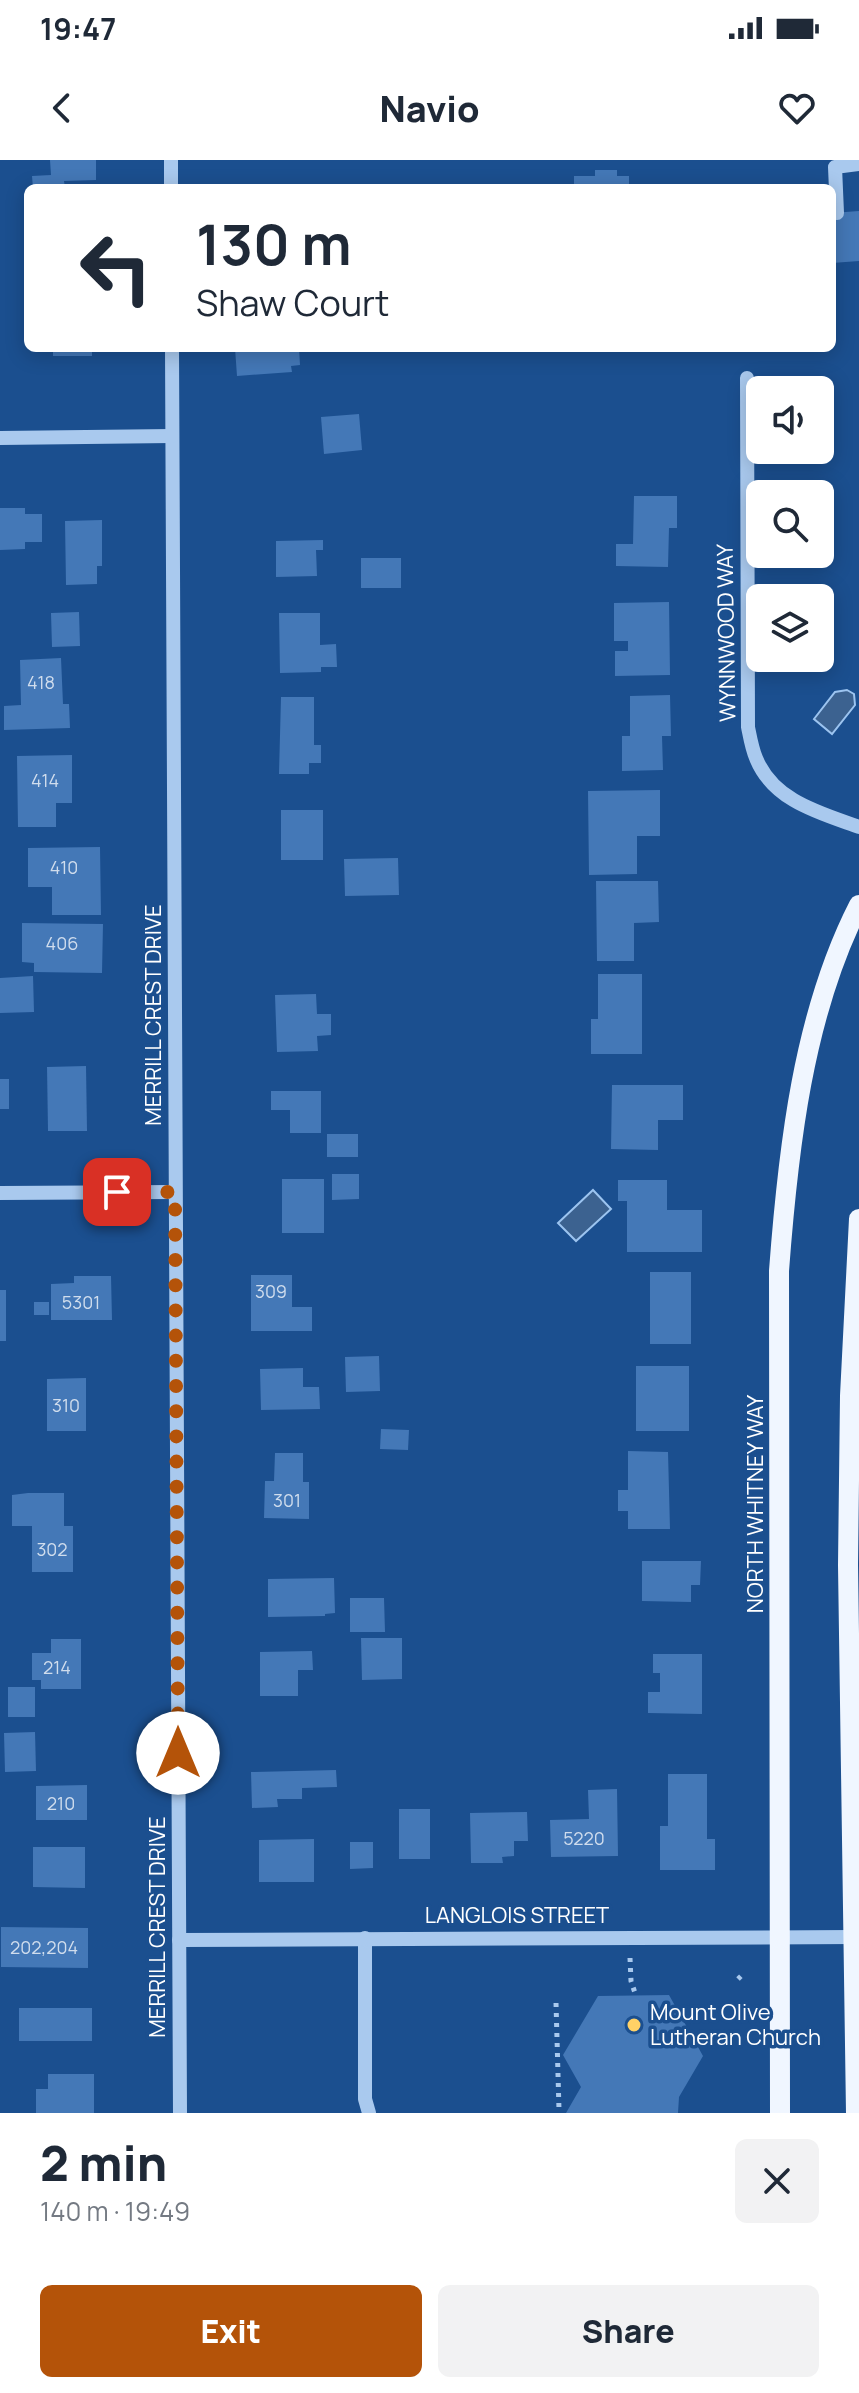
<!DOCTYPE html>
<meta charset="utf-8">
<style>
body{margin:0;font-family:Manrope,sans-serif;background:#f2f2f3;color:#1f2937;height:100vh;display:flex;flex-direction:column;font-size:30px;white-space:nowrap}
*{box-sizing:border-box;margin:0}
p{font-size:26px;color:#747a83}
.icon{flex:none;width:44px;height:44px;fill:none;stroke:currentColor;stroke-width:2;stroke-linecap:round;stroke-linejoin:round}
.map{position:relative;height:1953px;overflow:hidden}
.side{display:flex;flex-direction:column;background:#fff;flex:1}
.side>*{flex:none}
.hud{position:absolute;left:24px;top:24px;width:812px;height:168px;border-radius:12px;box-shadow:0 4px 20px #0003;background:#fff;color:#1f2937;overflow:hidden}
.fabs{position:absolute;left:746px;top:216px;display:grid;gap:16px}
.fabs a{display:grid;place-items:center;width:88px;height:88px;border-radius:12px;background:#fff;box-shadow:0 4px 20px #0003;font-size:40px}
.pin{position:absolute;display:grid;place-items:center;width:68px;height:68px;color:#fff;margin:-34px;border-radius:16px;box-shadow:0 4px 12px #0006}
.me{position:absolute;width:88px;margin:-44px;rotate:0deg;stroke-linejoin:round;filter:drop-shadow(0 0 6px #0008)}
.turn{display:flex;align-items:center;gap:28px;height:168px;padding:0 40px;font-size:36px}
.turn .icon{width:104px;height:104px;stroke-width:2.5}
.turn b{display:block;font-size:56px;line-height:68px}
.round{display:grid;place-items:center;flex:none;width:84px;height:84px;border-radius:12px;background:#f2f2f3}
.overview{display:flex;align-items:center;justify-content:space-between;height:136px;padding:0 40px}
h1{font-size:48px;font-weight:800;line-height:60px}
.cta{display:flex;gap:16px;margin-top:auto;padding:16px 40px}
.cta a{flex:1;height:92px;border-radius:12px;background:#b45309;color:#fff;font-size:32px;font-weight:800;line-height:92px;text-align:center}
.cta a+a{background:#f2f2f3;color:#1f2937}
.status{display:flex;justify-content:space-between;align-items:center;height:56px;padding:0 40px;background:#fff;direction:ltr}
.status svg{height:22px;fill:currentColor}
header{display:flex;justify-content:space-between;align-items:center;height:104px;padding:0 40px;background:#fff;font-size:36px;font-weight:800}
.map>svg:first-child{display:block}
.water{fill:#3c6290;stroke:#9cc4f0;stroke-width:2}
.building{fill:#4478b7}
.lines{fill:none;stroke-linecap:round;stroke-linejoin:round}
.path{stroke:#a9c9ee;stroke-width:5;stroke-dasharray:4 6;stroke-linecap:butt}
.minor{stroke:#a9c9ee;stroke-width:14}
.major{stroke:#f0f6ff;stroke-width:20}
.route{stroke:#b45309;stroke-width:14;stroke-dasharray:0 25.2}
.poi-dot{fill:#ffd166;stroke:#1b4f8f;stroke-width:3}
.labels{text-anchor:middle;dominant-baseline:central;stroke-width:7;stroke-linejoin:round;paint-order:stroke}
.number-label{font-size:18px;fill:#d0dded}
.street-label{font-size:22px;fill:#fff;stroke:#1b4f8f}
.poi-label{font-size:22px;fill:#fff;stroke:#1b4f8f;text-anchor:start}
</style>
<div class="status"><b>19:47</b><svg viewBox="0 0 49 12"><path d="M0 12V9h3v3zM5 12V6h3v6zM10 12V3h3v9zM15 12V0h3v12zM26 1h20v11H26zM47 4h2v5h-2z"/></svg></div>
<header><svg class="icon" aria-label="back" viewBox="0 0 24 24"><path d="M15 5l-7 7 7 7"/></svg>Navio<svg class="icon" aria-label="heart" viewBox="0 0 24 24"><path d="M12 20l-8-8c-3-5 5-10 8-4 3-6 11-1 8 4z"/></svg></header>
<div class="map">
<svg width="859" height="1953" viewBox="0 0 859 1953">
<rect width="100%" height="100%" fill="#1b4f8f"/>
<g class="water">
<path d="M847 530 854 534 855 545 832 574 814 559 835 532Z"/>
<path d="M593 1030 611 1049 576 1081 558 1063Z"/>
</g>
<g class="building">
<path d="M50 0H96V20L64 21 65 28H33L32 16 51 15Z"/>
<path d="M595 10H617V16H629V28H574V16H595Z"/>
<path d="M859 51V101L832 103V53Z"/>
<rect x="53" y="188" width="39" height="8"/>
<path d="M235 188H299L300 205 291 206 292 212 237 216Z"/>
<path d="M359 254 362 290 324 294 321 257Z"/>
<path d="M634 336H677V368H669L668 407 616 406V384H633Z"/>
<path d="M0 348H25V354H42V382H25V389L0 390Z"/>
<path d="M102 360V406H97V424L66 425 65 361Z"/>
<path d="M323 380V390H316L317 416 276 417V381Z"/>
<rect x="361" y="398" width="40" height="30"/>
<path d="M669 442 670 515 615 516V491H628V481H614V443Z"/>
<path d="M79 452 80 486 52 487 51 453Z"/>
<path d="M279 453H320V485L336 484 337 507H321V512L280 513Z"/>
<path d="M61 498 63 544H69L70 568 4 570V546L21 545 20 500Z"/>
<path d="M670 535 671 576H662L663 610 622 611V576H630V536Z"/>
<path d="M281 537H314V585H321V603H309V614H279Z"/>
<path d="M72 595V643H56V667H18L17 596Z"/>
<path d="M660 630V676H637V714L589 715 588 631Z"/>
<rect x="281" y="650" width="42" height="50"/>
<path d="M100 687 101 755H52V727H28V688Z"/>
<path d="M398 698 399 735 345 736 344 699Z"/>
<path d="M596 721H658L659 762 634 763V801H597Z"/>
<path d="M22 763 103 764 102 813 34 812V803L22 802Z"/>
<path d="M598 814H642V894H591V859H598Z"/>
<path d="M33 816 34 852 0 853V818Z"/>
<path d="M316 834 317 854H331V875L317 876 318 891 277 892 275 835Z"/>
<path d="M86 906 87 971H48L47 907Z"/>
<rect x="0" y="919" width="9" height="30"/>
<path d="M612 925H683V960H658V990L611 989Z"/>
<path d="M271 931H321V973H290V950H271Z"/>
<rect x="327" y="974" width="31" height="23"/>
<path d="M332 1014H359V1039L332 1040Z"/>
<rect x="282" y="1019" width="42" height="54"/>
<path d="M618 1020H667V1050H702V1092H627V1041H618Z"/>
<rect x="650" y="1112" width="41" height="72"/>
<path d="M251 1115H292V1147H312V1171H251Z"/>
<path d="M74 1116H111L112 1160H51V1124L74 1123Z"/>
<rect x="0" y="1130" width="6" height="51"/>
<rect x="34" y="1142" width="15" height="13"/>
<path d="M379 1196 380 1231 346 1232 345 1197Z"/>
<rect x="636" y="1206" width="53" height="65"/>
<path d="M303 1208V1227H319L320 1249 261 1250 260 1209Z"/>
<path d="M86 1218V1271H47V1219Z"/>
<path d="M381 1269 409 1270 408 1290 380 1289Z"/>
<path d="M628 1291 668 1292 670 1369H628V1351H618V1330H628Z"/>
<path d="M275 1293H303V1322H309V1359L264 1358 265 1321H274Z"/>
<path d="M28 1333H64V1366H73V1412H32V1366H12V1335Z"/>
<path d="M642 1401H701L700 1425H691V1442L642 1441Z"/>
<path d="M334 1418 335 1453 325 1454V1456L268 1457V1419Z"/>
<path d="M350 1438H384L385 1472H350Z"/>
<path d="M361 1478H402V1519L362 1520Z"/>
<path d="M51 1479H81V1529H41V1520H32V1493H51Z"/>
<path d="M312 1491 313 1510H298V1536H260V1492Z"/>
<path d="M653 1494H702V1554L648 1553V1532H660V1513H653Z"/>
<rect x="8" y="1527" width="27" height="30"/>
<path d="M35 1572 36 1611 5 1612 4 1573Z"/>
<path d="M336 1610 337 1627 302 1628V1639H277L278 1647 252 1648 251 1612Z"/>
<path d="M668 1614H707V1679H715V1710H660V1666H668Z"/>
<path d="M87 1625V1660H36V1626Z"/>
<path d="M617 1629 618 1696 551 1697 550 1660 589 1659 588 1630Z"/>
<rect x="399" y="1649" width="31" height="50"/>
<path d="M527 1652 528 1681H514V1696L502 1697 503 1703H471L470 1653Z"/>
<path d="M314 1679V1722H259V1680Z"/>
<path d="M350 1682H373V1708L350 1709Z"/>
<path d="M33 1687H85V1728L33 1727Z"/>
<path d="M1 1767 88 1768V1808L1 1807Z"/>
<path d="M669 1835 703 1896 679 1937 678 1953H566L581 1927 563 1895 598 1836Z"/>
<rect x="19" y="1848" width="73" height="33"/>
<path d="M48 1914H94V1953H36V1929H48Z"/>
</g>
<g class="lines">
<g class="path">
<path d="M630 1798 631 1821 636 1836"/>
<path d="M738 1819 744 1813"/>
<path d="M556 1843 559 1950"/>
</g>
<g class="minor">
<path d="M171 0V28"/>
<path d="M837 53 835 7 859 4"/>
<path d="M172 188 180 1953"/>
<path d="M747 218 748 567C750 577 752 589 756 598 773 641 820 653 859 667"/>
<path d="M0 278 172 276"/>
<path d="M0 1033 175 1032"/>
<path d="M365 1778V1939L369 1953"/>
<path d="M179 1780 856 1777"/>
</g>
<g class="major">
<path d="M780 1953 779 1111C788 990 803 854 859 745"/>
<path d="M856 1953 848 1405 850 1236 859 1059"/>
</g>
</g>
<g class="lines">
<path class="route" d="M117 1032H175L178 1593"/>
</g>
<circle class="poi-dot" cx="634" cy="1865" r="8"/>
<g class="labels">
<g class="number-label">
<text x="41" y="522">418</text>
<text x="45" y="620">414</text>
<text x="64" y="707">410</text>
<text x="62" y="783">406</text>
<text x="271" y="1131">309</text>
<text x="81" y="1142">5301</text>
<text x="66" y="1245">310</text>
<text x="287" y="1340">301</text>
<text x="52" y="1389">302</text>
<text x="57" y="1507">214</text>
<text x="61" y="1643">210</text>
<text x="584" y="1678">5220</text>
<text x="44" y="1787">202,204</text>
</g>
<g class="street-label">
<text transform="translate(726 473) rotate(-91)">WYNNWOOD WAY</text>
<text transform="translate(153 855) rotate(-90)">MERRILL CREST DRIVE</text>
<text transform="translate(755 1344) rotate(-90)">NORTH WHITNEY WAY</text>
<text x="517" y="1755">LANGLOIS STREET</text>
<text transform="translate(157 1767) rotate(-90)">MERRILL CREST DRIVE</text>
</g>
<g class="poi-label">
<text x="650" y="1852">Mount Olive<tspan x="650" dy="25">Lutheran Church</tspan></text>
</g>
</g>
</svg>
<div class="fabs">
<a><svg class="icon" aria-label="sound" viewBox="0 0 24 24"><path d="M4 9h4l5-4v14l-5-4H4zM17 9q2 3 0 6"/></svg></a>
<a><svg class="icon" aria-label="search" viewBox="0 0 24 24"><circle cx="10" cy="10" r="6"/><path d="M15 15l6 6"/></svg></a>
<a><svg class="icon" aria-label="layers" viewBox="0 0 24 24"><path d="M12 4l9 5-9 5-9-5zM3 14l9 5 9-5"/></svg></a>
</div>
<div class="pin" style="left:117px;top:1032px;background:#d93025"><svg class="icon" aria-label="arrive" viewBox="0 0 24 24"><path d="M6 21V4h12l-3 4 3 4H6"/></svg></div>
<svg class="me" style="left:178px;top:1593px" viewBox="-20 -20 40 40"><circle r="19" fill="#fff"/><path d="M0-13L10 11 0 6-10 11z" fill="#b45309"/></svg>
<div class="hud">
<div class="turn"><svg class="icon" aria-label="left" viewBox="0 0 24 24"><path d="M17 20v-9H6M10 6l-5 5 5 5"/></svg><div><b>130 m</b>Shaw Court</div></div>
</div>
</div>
<section class="side">
<div class="overview"><div><h1>2 min</h1><p>140 m · 19:49</p></div><a class="round"><svg class="icon" aria-label="close" viewBox="0 0 24 24"><path d="M6 6l12 12M18 6L6 18"/></svg></a></div>
<div class="cta"><a>Exit</a><a>Share</a></div>
</section>
